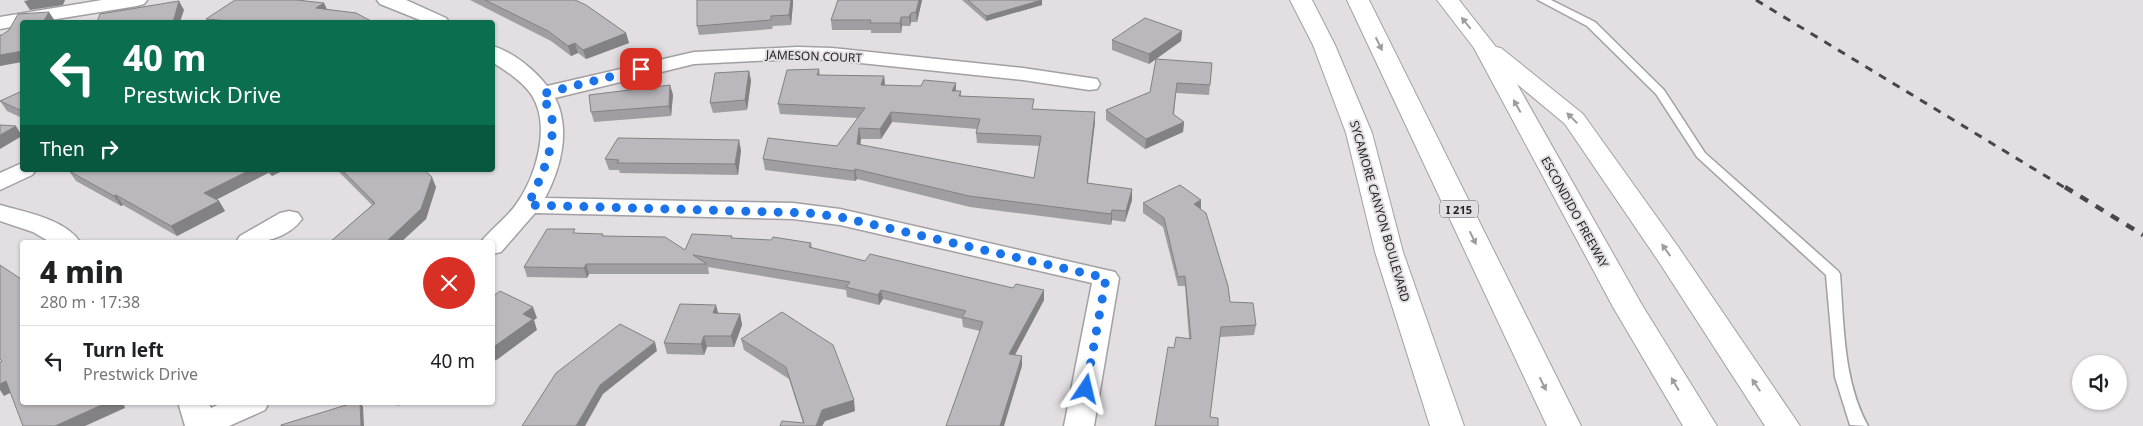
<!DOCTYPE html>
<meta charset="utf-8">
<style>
body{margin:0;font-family:"Noto Sans",sans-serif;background:#f2f2f2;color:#202124;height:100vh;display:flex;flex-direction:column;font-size:19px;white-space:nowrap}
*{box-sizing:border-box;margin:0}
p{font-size:16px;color:#757577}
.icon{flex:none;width:28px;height:28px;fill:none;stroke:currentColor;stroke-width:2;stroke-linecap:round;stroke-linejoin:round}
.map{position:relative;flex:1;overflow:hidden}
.sheet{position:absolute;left:20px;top:240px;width:475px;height:165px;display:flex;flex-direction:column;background:#fff;border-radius:5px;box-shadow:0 1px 4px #0004}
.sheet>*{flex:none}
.hud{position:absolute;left:20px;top:20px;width:475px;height:152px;border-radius:5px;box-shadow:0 1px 4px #0004;background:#0b6e4f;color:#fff;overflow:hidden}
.tools{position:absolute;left:2072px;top:355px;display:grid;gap:10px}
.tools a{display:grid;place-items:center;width:55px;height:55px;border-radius:50%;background:#fff;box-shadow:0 1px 4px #0004;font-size:25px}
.pin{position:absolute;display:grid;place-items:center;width:42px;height:42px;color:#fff;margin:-21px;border-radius:10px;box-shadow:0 2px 8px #0006}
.me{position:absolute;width:55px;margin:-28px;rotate:10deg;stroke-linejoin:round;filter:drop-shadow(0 0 4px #0008)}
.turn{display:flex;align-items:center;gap:18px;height:105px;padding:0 20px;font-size:22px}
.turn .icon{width:65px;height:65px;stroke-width:2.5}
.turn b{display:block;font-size:35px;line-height:42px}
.then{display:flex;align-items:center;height:48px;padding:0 20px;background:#0003;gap:10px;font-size:19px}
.round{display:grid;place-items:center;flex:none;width:52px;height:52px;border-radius:26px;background:#f2f2f2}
.overview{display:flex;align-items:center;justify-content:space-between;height:85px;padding:0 20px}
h1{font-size:30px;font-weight:800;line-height:38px}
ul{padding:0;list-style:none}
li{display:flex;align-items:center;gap:15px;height:70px;padding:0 20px;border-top:1px solid #e0e0e0}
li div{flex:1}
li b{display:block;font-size:19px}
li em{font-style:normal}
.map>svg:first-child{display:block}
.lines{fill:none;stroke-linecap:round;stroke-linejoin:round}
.lane-casing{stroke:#a39fa2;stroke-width:3}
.street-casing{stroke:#a39fa2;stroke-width:3}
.secondary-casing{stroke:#a39fa2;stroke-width:2}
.highway-casing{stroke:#a39fa2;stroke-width:2}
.lane{fill:#fff;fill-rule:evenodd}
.street{fill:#fff;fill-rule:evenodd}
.secondary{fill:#fff;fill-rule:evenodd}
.highway{fill:#fff;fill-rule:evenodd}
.rail-far1{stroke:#484647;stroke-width:3;stroke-dasharray:8 8;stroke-linecap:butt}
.rail{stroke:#484647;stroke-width:4.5;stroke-dasharray:9 9;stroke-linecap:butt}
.wall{fill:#a09ea2;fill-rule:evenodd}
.shaded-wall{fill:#828184}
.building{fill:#bab8bc;stroke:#828184;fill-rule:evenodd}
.oneway{fill:#9d9d9d}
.route{stroke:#1a73e8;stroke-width:9;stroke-dasharray:0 16.2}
.labels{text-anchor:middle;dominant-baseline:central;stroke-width:4;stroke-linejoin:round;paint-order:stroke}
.shield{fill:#e2dee1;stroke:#5e5c5e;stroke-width:1}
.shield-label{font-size:11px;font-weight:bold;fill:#262526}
.street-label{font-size:12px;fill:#262526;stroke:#e2dee1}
</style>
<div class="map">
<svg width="2143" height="426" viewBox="0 0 2143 426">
<rect width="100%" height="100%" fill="#e2dee1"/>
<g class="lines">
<g class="lane-casing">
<path id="lane" d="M1538 0H1551L1595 22 1664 90 1705 153 1838 271 1840 274C1844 325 1843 381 1868 426L1850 425 1835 377 1826 275 1697 157 1656 94 1587 26Z"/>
</g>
<g class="street-casing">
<g id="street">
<path d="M102 0H147L144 4 137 6 38 22H22V25L0 29V17Z"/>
<path d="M377 0H406L446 18 449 22H425L380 4Z"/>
<path d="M492 46C512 51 535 70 547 86L694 52 797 47 832 48 1023 68 1097 79 1100 84 1097 89 1089 90 1023 80 832 60 797 59 694 64 555 98C571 129 561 168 545 198L793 203 840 209 1115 272 1119 278 1094 426H1064L1092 283 840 225 793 219 535 213 501 252 492 254V242H481C491 229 505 219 515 206 536 178 552 125 531 94 521 80 506 71 492 62Z"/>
<path d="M22 163V170H36L32 175 0 190V173Z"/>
<path d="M0 205C25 212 65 219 80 242H50L33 232 0 221Z"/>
<path d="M289 211 298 213 302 219C288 239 258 245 236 242L240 236 280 213Z"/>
<path d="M178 402H208L211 408 224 402H269L265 410 229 426H185Z"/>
</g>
</g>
<g class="secondary-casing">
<path id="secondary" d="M1290 0H1312L1335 45 1372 133 1403 252 1464 426H1430L1375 252 1346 133 1313 45Z"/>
</g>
<g class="highway-casing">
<g id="highway">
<path d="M1347 0H1369L1581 426H1547Z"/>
<path d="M1437 0H1459L1496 47 1501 48 1583 114 1679 248 1800 426H1765L1659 262 1565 124 1517 84 1642 305 1717 426H1683L1613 307 1474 48Z"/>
</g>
</g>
<use href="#lane" class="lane"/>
<use href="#street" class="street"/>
<use href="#secondary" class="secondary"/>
<use href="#highway" class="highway"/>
<path class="rail-far1" d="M1756 0 2067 189"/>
<path class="rail" d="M2065 187 2143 235"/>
</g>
<g class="wall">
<path d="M470 0H575L626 33 629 43 586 59 578 53 571 56 551 41Z"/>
<path d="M922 0 917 22H911L910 26H902L901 33H871V30H832L831 20Z"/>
<path d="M962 0H1042V5L986 21Z"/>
<path d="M324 3 327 10 373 22H208L206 19Z"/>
<path d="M793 3 791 25 773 26 772 29 699 35 697 26Z"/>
<path d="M1182 31 1181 41 1149 64 1112 50V40Z"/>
<path d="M1212 63 1209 95 1176 93 1174 115 1184 122 1183 132 1145 149 1106 120V110L1150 92Z"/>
<path d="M819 69 820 75 884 76 885 85 961 91V96L1034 109 1095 122 1088 184 1132 189V200L1125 222 1112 220 1111 225 970 207 857 179 855 181 765 170 763 159 837 146 858 118 780 114 778 104ZM892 122 977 129 976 133 977 143 1040 146 1034 178 860 145 861 139H881Z"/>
<path d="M749 71 751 81 747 110 713 113 710 103Z"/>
<path d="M670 85 673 95 671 116 594 122 591 112Z"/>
<path d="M22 91V118L7 111 0 101Z"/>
<path d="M741 150 738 175 620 173 619 170H609L605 159Z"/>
<path d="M72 170H284L272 176 268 173 217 199 219 201 225 211 177 236 123 205 121 206 76 181 69 171Z"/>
<path d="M337 170H424L436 187 426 219 401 242H330L372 205Z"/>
<path d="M1201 200V209L1230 302 1256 325 1254 335 1220 337 1155 426 1174 348 1189 339 1185 286H1178L1163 227 1143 213V203Z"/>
<path d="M577 233 604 236 685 250 733 239 811 243 812 248 865 261 1013 288 1044 290V300L1015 355 1022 366 980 331 963 327 962 319 883 299 879 305 847 297 846 290 708 267 709 274H589L587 278 527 277 524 267Z"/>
<path d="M718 313 740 314 742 325 734 347H707L704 355 667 354 664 343Z"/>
<path d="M741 339 855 411 825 421 822 426H780L803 423 789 379 744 350Z"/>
</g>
<g class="shaded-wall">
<path d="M29 0H65L63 5 30 10 24 1Z"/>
<path d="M791 0H793V3L791 25 789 15Z"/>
<path d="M919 0H922L917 22 916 12Z"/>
<path d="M1042 0V5L986 21V16Z"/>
<path d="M179 1 184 10 180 22H173Z"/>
<path d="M324 3 328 12 316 8Z"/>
<path d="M49 12 55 21 54 22H43Z"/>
<path d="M911 13V22L910 26 909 17Z"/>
<path d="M901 17 902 26 901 33 900 23Z"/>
<path d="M1182 31 1181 41 1149 64V54Z"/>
<path d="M626 33 629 43 586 59 583 50Z"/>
<path d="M575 43 578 53 571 56 568 46Z"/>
<path d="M22 51V62L0 66V55Z"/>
<path d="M749 71 751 81 747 110 745 100Z"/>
<path d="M884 76 885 86 881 85Z"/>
<path d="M956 83V93L952 91Z"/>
<path d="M670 85 673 95 671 116 669 106Z"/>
<path d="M891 112 892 122 881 139 880 129Z"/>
<path d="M1095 112V122L1086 194 1087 183Z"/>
<path d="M1184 122 1183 132 1145 149 1146 139Z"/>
<path d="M16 126 22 136 0 149V135Z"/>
<path d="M859 128 861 139 859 155 857 144Z"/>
<path d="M739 140 741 150 738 175 735 164Z"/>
<path d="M855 169 857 179 855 181 854 171Z"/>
<path d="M250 170H266L268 173 210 203 204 193Z"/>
<path d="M269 170H284L272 176Z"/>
<path d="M432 177 436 187 426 219 401 242H386Z"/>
<path d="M1132 189V200L1125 222 1126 211Z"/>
<path d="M116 195 123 205 121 206 114 196Z"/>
<path d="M1201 200V210L1194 204Z"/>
<path d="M219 201 225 211 177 236 171 226Z"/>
<path d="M1112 210V220L1111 225V214Z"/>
<path d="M586 264 589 274 587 278 584 268Z"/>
<path d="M881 290 883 299 879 305 878 295Z"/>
<path d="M1044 290V300L1010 364 1009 354Z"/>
<path d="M716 305 719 316 713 313Z"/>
<path d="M533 307 537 318 534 320 537 330 498 359 492 362V348L523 314Z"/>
<path d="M740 314 742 325 734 347 731 336Z"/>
<path d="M704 336 707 347 704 355 701 344Z"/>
<path d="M655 342 657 351 603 394 585 426H576L600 385Z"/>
<path d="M1022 356V366L1004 426H1000Z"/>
<path d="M6 381 14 391 4 396 0 390V384Z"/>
<path d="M854 400 855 411 825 421 822 426H816L822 410Z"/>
<path d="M108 402H123L125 408 85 426H55Z"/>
<path d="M360 402 363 407 364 426H361Z"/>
<path d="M396 402H404L398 406Z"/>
</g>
<g class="building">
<path d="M235 0H297L324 3 316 8 356 13 373 22H241L206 19Z"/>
<path d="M485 0H575L586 5 626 33 583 50 575 43 568 46 548 31Z"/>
<path d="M697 0H791L789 15 771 16V20L697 26Z"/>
<path d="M838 0H919L916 12 911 13 909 17H901L900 23H870L871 20H831Z"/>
<path d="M968 0H1042L986 16Z"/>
<path d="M179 1 173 22H97L100 14Z"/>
<path d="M49 12 43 22H22V51L0 55V35H2L9 30 18 14Z"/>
<path d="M1145 18 1182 31 1149 54 1112 40Z"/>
<path d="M1156 59 1212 63 1210 85 1177 83 1173 114 1184 122 1146 139 1106 110 1150 92Z"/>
<path d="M819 69 817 75 884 76 881 85 921 86 924 80 956 83 952 91H961L959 96 1034 99 1032 109 1095 112 1087 183 1132 189 1126 211 1112 210 1111 214 969 196 855 169 854 171 763 159 768 138 837 146 865 108 778 104 787 70ZM891 112 980 119 976 133 1041 136 1034 178 857 144 859 128 880 129Z"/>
<path d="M749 71 745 100 710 103 715 73Z"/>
<path d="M670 85 669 106 591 112 589 95Z"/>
<path d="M22 91V111L0 101Z"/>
<path d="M0 125 16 126 0 135Z"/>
<path d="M618 138 739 140 735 164 617 163 619 160 605 159Z"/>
<path d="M72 170H250L204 193 219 201 171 226 116 195 114 196 69 171Z"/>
<path d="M342 170H424L432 177 421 209 386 242H330L375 203Z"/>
<path d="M1180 185 1201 200 1194 204 1206 213 1228 286 1230 302 1253 303 1256 325 1221 327 1210 417 1218 418V426H1155L1168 347 1174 348 1176 337 1191 339 1185 276 1178 277 1164 218 1143 203Z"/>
<path d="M547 229H575L573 233 603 234 602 236 665 237 685 250 692 234 732 236 731 238 771 240 773 237 811 243 809 247 865 261 870 254 1013 288 1016 284 1044 290 1009 354 1022 356 1000 426H946L983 322 962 317 966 311 881 290 878 295 846 287 850 282 693 255 707 264H586L584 268 524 267Z"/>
<path d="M0 265 21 279 22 278V402H108L55 426H23L6 381 0 384V362L2 361 0 359Z"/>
<path d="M500 291 533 307 523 314 533 319 492 348V297Z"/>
<path d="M680 304 716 305 713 313 740 314 731 336H704L701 344 664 343Z"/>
<path d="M782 312 833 345 854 400 822 410 816 426H780L782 421 804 423 786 367 741 339Z"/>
<path d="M620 324 655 342 600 385 576 426H522L556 373Z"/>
<path d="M356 402H360L361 426H281V425Z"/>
</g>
<defs><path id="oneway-solid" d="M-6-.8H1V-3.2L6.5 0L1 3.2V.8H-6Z" transform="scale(1.25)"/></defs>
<g class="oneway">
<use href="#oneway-solid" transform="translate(1466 23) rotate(-129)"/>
<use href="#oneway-solid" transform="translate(1379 44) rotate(64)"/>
<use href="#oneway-solid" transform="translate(1517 106) rotate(-119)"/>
<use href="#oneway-solid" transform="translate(1572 118) rotate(-135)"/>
<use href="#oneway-solid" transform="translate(1473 238) rotate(64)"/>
<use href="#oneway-solid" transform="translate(1666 250) rotate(-125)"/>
<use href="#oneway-solid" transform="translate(1543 384) rotate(64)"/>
<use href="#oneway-solid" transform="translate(1675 384) rotate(-121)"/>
<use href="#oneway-solid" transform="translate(1756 385) rotate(-124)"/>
</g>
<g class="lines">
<path class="route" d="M641 69 542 94C545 102 551 111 552 119 555 150 540 179 528 205L808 213 840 217 1106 278 1086 389"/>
</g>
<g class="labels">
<rect class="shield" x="1440" y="200.5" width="38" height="17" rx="4"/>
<g class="shield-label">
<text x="1459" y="209">I 215</text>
</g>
<g class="street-label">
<text transform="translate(814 56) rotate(2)">JAMESON COURT</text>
<text transform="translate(1380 211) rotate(74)">SYCAMORE CANYON BOULEVARD</text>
<text transform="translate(1575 212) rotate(61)">ESCONDIDO FREEWAY</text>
</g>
</g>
</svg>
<div class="tools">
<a><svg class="icon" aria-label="sound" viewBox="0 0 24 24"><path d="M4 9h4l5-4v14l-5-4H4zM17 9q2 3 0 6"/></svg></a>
</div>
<div class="pin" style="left:641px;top:69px;background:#d93025"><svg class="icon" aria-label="arrive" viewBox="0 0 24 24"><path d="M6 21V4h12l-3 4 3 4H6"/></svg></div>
<svg class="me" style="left:1086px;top:389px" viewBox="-20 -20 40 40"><path d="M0-17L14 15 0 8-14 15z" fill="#1a73e8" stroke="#fff" stroke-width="4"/></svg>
<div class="hud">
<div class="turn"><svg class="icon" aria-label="left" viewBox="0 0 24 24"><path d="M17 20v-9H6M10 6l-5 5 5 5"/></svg><div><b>40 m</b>Prestwick Drive</div></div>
<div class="then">Then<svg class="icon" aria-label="right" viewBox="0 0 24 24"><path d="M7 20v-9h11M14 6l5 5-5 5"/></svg></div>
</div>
<section class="sheet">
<div class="overview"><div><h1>4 min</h1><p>280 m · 17:38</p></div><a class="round" style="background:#d93025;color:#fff"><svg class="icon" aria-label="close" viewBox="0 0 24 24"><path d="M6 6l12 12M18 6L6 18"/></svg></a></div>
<ul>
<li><svg class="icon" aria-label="left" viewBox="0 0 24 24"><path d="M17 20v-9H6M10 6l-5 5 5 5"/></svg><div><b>Turn left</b><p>Prestwick Drive</p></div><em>40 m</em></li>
</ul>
</section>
</div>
